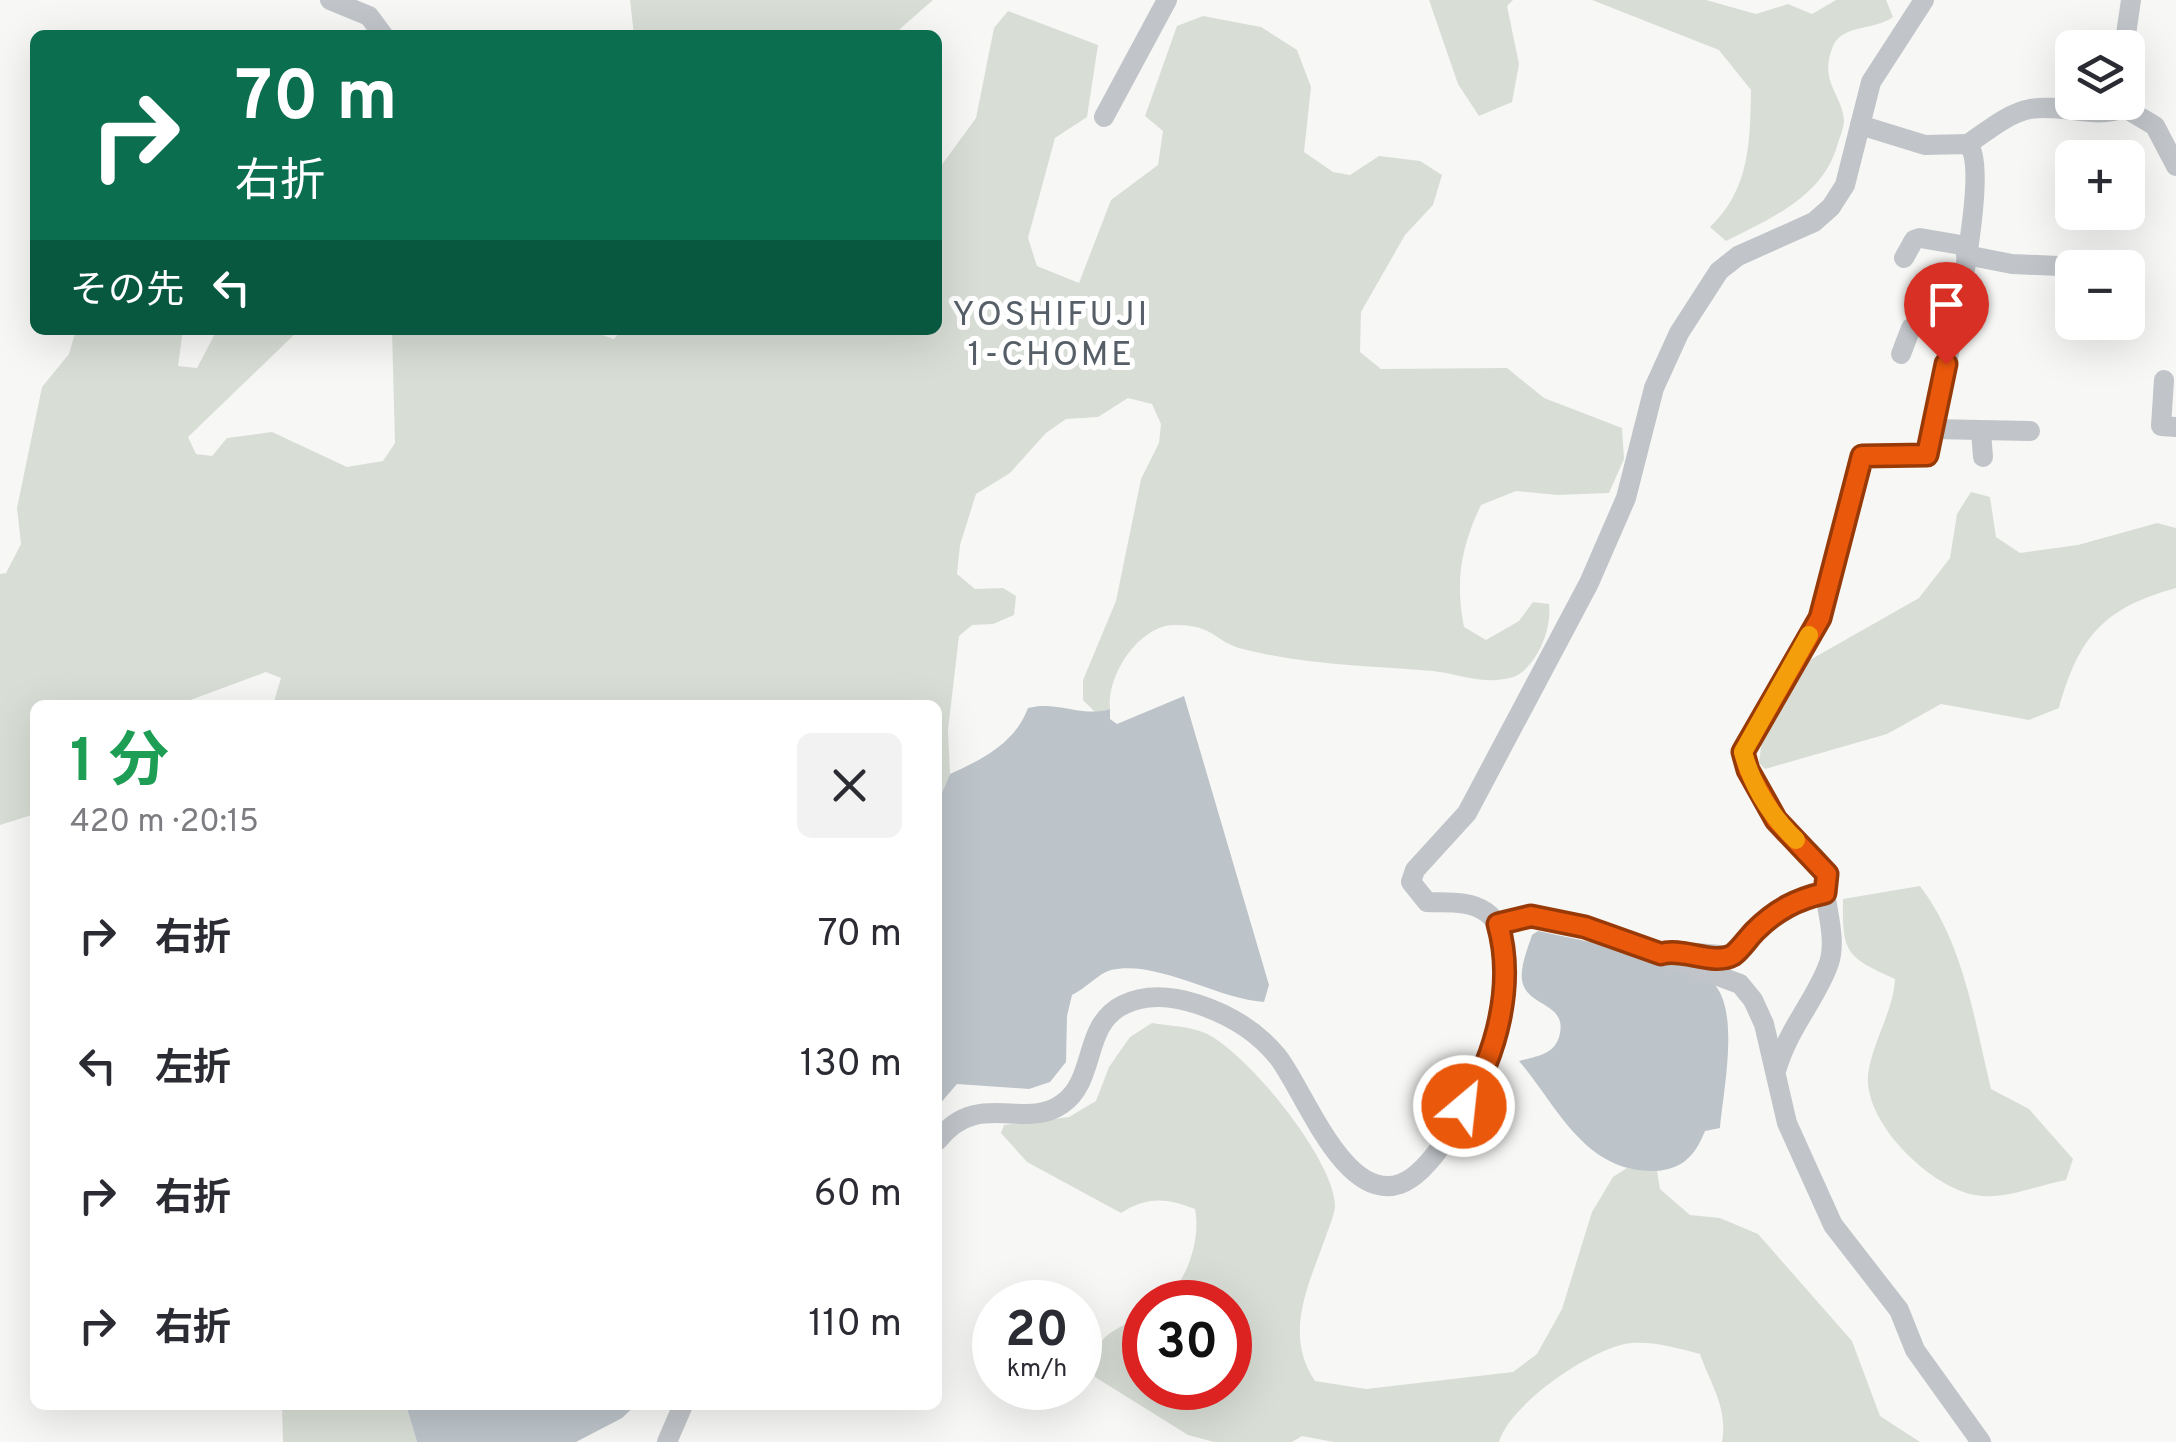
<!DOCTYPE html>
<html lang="ja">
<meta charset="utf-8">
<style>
body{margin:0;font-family:Overpass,"Noto Sans JP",sans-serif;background:#f2f2f3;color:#2b2b33;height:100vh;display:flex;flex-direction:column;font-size:38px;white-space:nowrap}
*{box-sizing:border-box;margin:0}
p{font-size:32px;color:#7c7c81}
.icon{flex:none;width:55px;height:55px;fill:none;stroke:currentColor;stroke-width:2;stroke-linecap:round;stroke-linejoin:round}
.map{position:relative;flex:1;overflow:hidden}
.details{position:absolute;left:30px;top:700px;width:912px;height:710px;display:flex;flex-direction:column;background:#fff;border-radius:15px;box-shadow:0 10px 40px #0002}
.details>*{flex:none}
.hud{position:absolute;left:30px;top:30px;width:912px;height:305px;border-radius:15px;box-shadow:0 10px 40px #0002;background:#0b6e4f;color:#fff;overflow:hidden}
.fabs{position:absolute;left:2055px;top:30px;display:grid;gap:20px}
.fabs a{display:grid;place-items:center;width:90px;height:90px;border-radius:15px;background:#fff;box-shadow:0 10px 40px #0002;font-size:50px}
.speed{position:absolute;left:972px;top:1280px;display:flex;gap:20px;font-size:50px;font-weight:700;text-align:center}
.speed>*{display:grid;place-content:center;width:130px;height:130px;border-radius:50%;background:#fff;box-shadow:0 10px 40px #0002;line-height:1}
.speed small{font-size:25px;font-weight:400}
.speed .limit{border:15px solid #d22;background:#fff;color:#111}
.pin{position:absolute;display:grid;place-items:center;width:85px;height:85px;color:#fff;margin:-102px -42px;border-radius:50% 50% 50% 0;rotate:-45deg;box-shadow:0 0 10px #0007}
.pin .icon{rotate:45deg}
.me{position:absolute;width:110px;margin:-55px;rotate:28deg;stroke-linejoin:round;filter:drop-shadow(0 0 8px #0008)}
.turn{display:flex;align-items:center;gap:35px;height:210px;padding:0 40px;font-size:45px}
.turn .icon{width:130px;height:130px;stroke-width:2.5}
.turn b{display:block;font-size:70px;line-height:85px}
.then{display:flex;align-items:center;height:95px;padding:0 40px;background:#0003;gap:20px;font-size:38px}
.round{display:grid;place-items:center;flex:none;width:105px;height:105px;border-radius:15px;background:#f2f2f3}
.summary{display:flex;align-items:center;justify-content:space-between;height:170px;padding:0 40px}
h1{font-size:60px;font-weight:700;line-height:75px;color:#1e9e55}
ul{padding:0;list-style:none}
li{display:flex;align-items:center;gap:30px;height:130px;padding:0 40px}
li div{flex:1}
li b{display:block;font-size:38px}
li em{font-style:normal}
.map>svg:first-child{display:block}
.green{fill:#d8ded6}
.water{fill:#bcc4c9}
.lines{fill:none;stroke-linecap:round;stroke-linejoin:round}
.minor{stroke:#c1c4c8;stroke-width:20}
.route-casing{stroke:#983908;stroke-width:25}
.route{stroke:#ea580c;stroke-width:18}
.slow{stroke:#f59e0b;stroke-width:18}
.labels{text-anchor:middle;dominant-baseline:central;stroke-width:10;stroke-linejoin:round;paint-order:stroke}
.neighbourhood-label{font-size:35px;letter-spacing:2.5px;fill:#565f68;stroke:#fff}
</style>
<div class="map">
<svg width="2176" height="1442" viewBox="0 0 2176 1442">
<rect width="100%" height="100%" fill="#f7f7f5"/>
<g class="green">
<path d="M630 0H933L893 35H634Z"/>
<path d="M1429 0H1513L1507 6 1519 64 1512 102 1479 116 1458 84Z"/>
<path d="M1592 0H1706L1756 14 1788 4 1812 14 1836 0H1886L1893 17C1874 31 1843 24 1833 46 1818 82 1843 95 1844 121 1844 127 1840 137 1838 143 1824 196 1772 218 1726 241L1710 227C1750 189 1750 142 1751 90L1719 50Z"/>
<path d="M1008 11 1098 45 1087 117 1055 138 1028 238 1037 266 1079 283 1111 200 1158 165 1163 131 1145 116 1177 26 1203 16 1261 27 1297 50 1311 87 1304 152 1333 172 1350 175 1379 156 1420 161 1442 175 1433 205 1405 235 1361 312 1360 352 1381 369 1507 368 1544 398 1622 428 1624 459 1609 493 1557 495 1516 491 1481 505C1461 547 1455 581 1464 627L1486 640 1519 621 1533 602 1549 604C1552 627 1539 663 1516 676 1509 679 1493 681 1486 680 1468 679 1451 673 1433 671 1371 666 1304 665 1243 649 1214 642 1215 624 1173 625 1138 627 1107 675 1110 709L1096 713 1083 700V680L1116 601 1141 479 1159 443 1161 424 1152 404 1128 398 1098 417 1066 419 1046 433 1010 473 976 494 960 545 957 574 975 589 1003 588 1016 596 1014 615 993 624 972 625 959 636 948 730 950 774 938 802V705H273L281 678 266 672 177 705H35V814L0 825V574L6 573 21 544 17 508 42 387 69 354 76 330H183L178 366 197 368 217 330H299L188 437 196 454 212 456 227 438 272 432 347 467 383 461 395 443 392 330H587L614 339 622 330H938V170L976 118 994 28Z"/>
<path d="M1971 492 1990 497 1996 537 2020 553 2078 545 2157 523 2176 528V588C2103 608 2079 637 2059 708L2029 720 1941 704 1887 734 1765 769 1759 763 1762 739 1810 660 1919 598 1950 558 1957 514Z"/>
<path d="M1920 886C1964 944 1974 1019 1991 1089L2029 1109 2073 1159 2066 1180C2038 1185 2003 1201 1975 1195 1930 1187 1864 1123 1868 1075 1872 1042 1893 1013 1895 979 1846 957 1842 953 1843 899Z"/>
<path d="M1152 1023C1168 1026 1190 1026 1205 1033 1246 1051 1336 1161 1335 1207 1334 1216 1329 1227 1326 1236 1309 1284 1283 1334 1315 1381L1366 1389 1513 1372 1537 1354 1562 1309 1592 1212 1613 1177 1627 1168 1657 1171 1660 1189 1690 1215 1720 1218 1758 1234 1852 1341 1880 1416 1920 1442H1722C1728 1407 1711 1386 1700 1354 1677 1348 1655 1341 1631 1343 1592 1347 1509 1405 1499 1442H1334L1302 1436 1292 1442H1214L1188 1435 1095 1377C1092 1333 1112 1333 1145 1314V1388H1230V1302H1164C1187 1280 1201 1240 1195 1209 1167 1198 1147 1196 1121 1213L1027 1162 1001 1133 1004 1125 1069 1117 1096 1101 1109 1067 1130 1037Z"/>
<path d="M282 1405H406L417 1442H283Z"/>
</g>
<g class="water">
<path d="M1184 696 1269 985 1264 1002C1216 999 1159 960 1111 970 1099 973 1085 989 1072 995L1067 1016 1066 1062 1050 1082 1029 1089 957 1084 938 1106V802L950 774C983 759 1015 743 1028 708 1057 700 1082 718 1110 709V719L1117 724Z"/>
<path d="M1538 931 1614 947 1712 982C1741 1008 1723 1091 1720 1128L1705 1131C1695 1156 1682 1170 1654 1171 1584 1172 1558 1107 1519 1061 1537 1056 1556 1055 1560 1033 1566 1002 1526 1007 1522 980 1520 966 1528 948 1532 935Z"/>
<path d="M406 1405H636L622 1418 576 1442H417Z"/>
</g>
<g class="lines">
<g class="minor">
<path d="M330 0 369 16 383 35"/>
<path d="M2124 48 2131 0"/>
<path d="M2125 102V108L2155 126 2176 166"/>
<path d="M1104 117 1167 0"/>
<path d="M1968 144C1986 132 2008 113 2030 109 2062 103 2094 120 2125 108"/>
<path d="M1966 255 2012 264 2059 266"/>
<path d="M1904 258 1914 240 1920 238 1967 246"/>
<path d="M1901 354 1911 328 1918 325 1953 331"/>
<path d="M2164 380 2161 426 2176 427"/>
<path d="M1932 429 2030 431"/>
<path d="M1981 432 1983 457"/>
<path d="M1498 925 1531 916 1585 927 1740 984 1753 1000 1764 1024 1787 1123 1833 1225 1899 1310 1915 1350 1981 1442"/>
<path d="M1661 954 1672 951 1732 956C1760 925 1784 902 1825 893L1828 885C1826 858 1796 842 1779 823 1762 805 1750 775 1743 751L1819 618 1862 457 1927 455C1937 407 1994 173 1968 144L1925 145 1860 125"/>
<path d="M1777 1068C1789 1027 1817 998 1829 963 1836 942 1828 914 1825 893"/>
<path d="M938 1140C978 1089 1024 1131 1062 1104 1097 1080 1082 1025 1123 1005 1147 993 1172 996 1197 1004 1228 1014 1257 1031 1278 1057 1305 1092 1344 1203 1400 1184 1458 1164 1545 953 1486 912 1469 900 1446 903 1427 902L1411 882 1415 870 1467 813 1589 583 1626 498 1654 388 1679 333 1719 271 1738 256 1814 222 1831 207 1845 185 1871 82 1924 0"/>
<path d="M667 1442 683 1405"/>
</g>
</g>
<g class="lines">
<g class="route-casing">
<path id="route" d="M1464 1106C1497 1055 1515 984 1498 924L1531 916 1585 927 1661 954C1682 947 1714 966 1733 955 1741 949 1748 938 1755 931 1776 910 1797 899 1825 893L1827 874 1776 820 1748 770 1743 752 1820 618 1862 456 1927 455 1946 364"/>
</g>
<use href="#route" class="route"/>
<path class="slow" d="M1796 840C1771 816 1752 785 1743 752L1809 635"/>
</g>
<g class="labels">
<g class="neighbourhood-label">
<text x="1051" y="316">YOSHIFUJI<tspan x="1051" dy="40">1-CHOME</tspan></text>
</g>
</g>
</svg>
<div class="fabs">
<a><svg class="icon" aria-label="layers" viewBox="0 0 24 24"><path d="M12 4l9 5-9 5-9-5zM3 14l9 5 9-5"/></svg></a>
<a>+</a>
<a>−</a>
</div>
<div class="speed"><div>20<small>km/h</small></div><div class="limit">30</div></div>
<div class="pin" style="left:1946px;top:364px;background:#d93025"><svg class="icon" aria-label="arrive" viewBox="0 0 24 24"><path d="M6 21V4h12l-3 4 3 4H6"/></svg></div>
<svg class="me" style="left:1464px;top:1106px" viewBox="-20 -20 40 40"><circle r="17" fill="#ea580c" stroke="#fff" stroke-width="3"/><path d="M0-11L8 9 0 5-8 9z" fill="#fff"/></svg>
<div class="hud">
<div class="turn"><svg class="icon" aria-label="right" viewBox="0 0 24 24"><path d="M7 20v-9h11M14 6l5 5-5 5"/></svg><div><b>70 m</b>右折</div></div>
<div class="then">その先<svg class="icon" aria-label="left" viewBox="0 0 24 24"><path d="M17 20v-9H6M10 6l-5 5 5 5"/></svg></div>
</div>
<section class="details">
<div class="summary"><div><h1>1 分</h1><p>420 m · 20:15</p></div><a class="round"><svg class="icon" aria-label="close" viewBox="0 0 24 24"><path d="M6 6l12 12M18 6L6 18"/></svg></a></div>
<ul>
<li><svg class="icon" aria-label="right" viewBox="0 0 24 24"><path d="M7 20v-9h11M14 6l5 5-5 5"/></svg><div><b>右折</b></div><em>70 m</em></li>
<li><svg class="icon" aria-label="left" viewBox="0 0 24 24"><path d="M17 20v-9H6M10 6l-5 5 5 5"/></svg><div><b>左折</b></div><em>130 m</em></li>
<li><svg class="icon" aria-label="right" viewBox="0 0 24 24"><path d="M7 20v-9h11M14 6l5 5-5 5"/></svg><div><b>右折</b></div><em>60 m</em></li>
<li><svg class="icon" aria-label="right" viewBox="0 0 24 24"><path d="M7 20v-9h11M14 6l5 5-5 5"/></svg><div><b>右折</b></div><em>110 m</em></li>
</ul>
</section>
</div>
